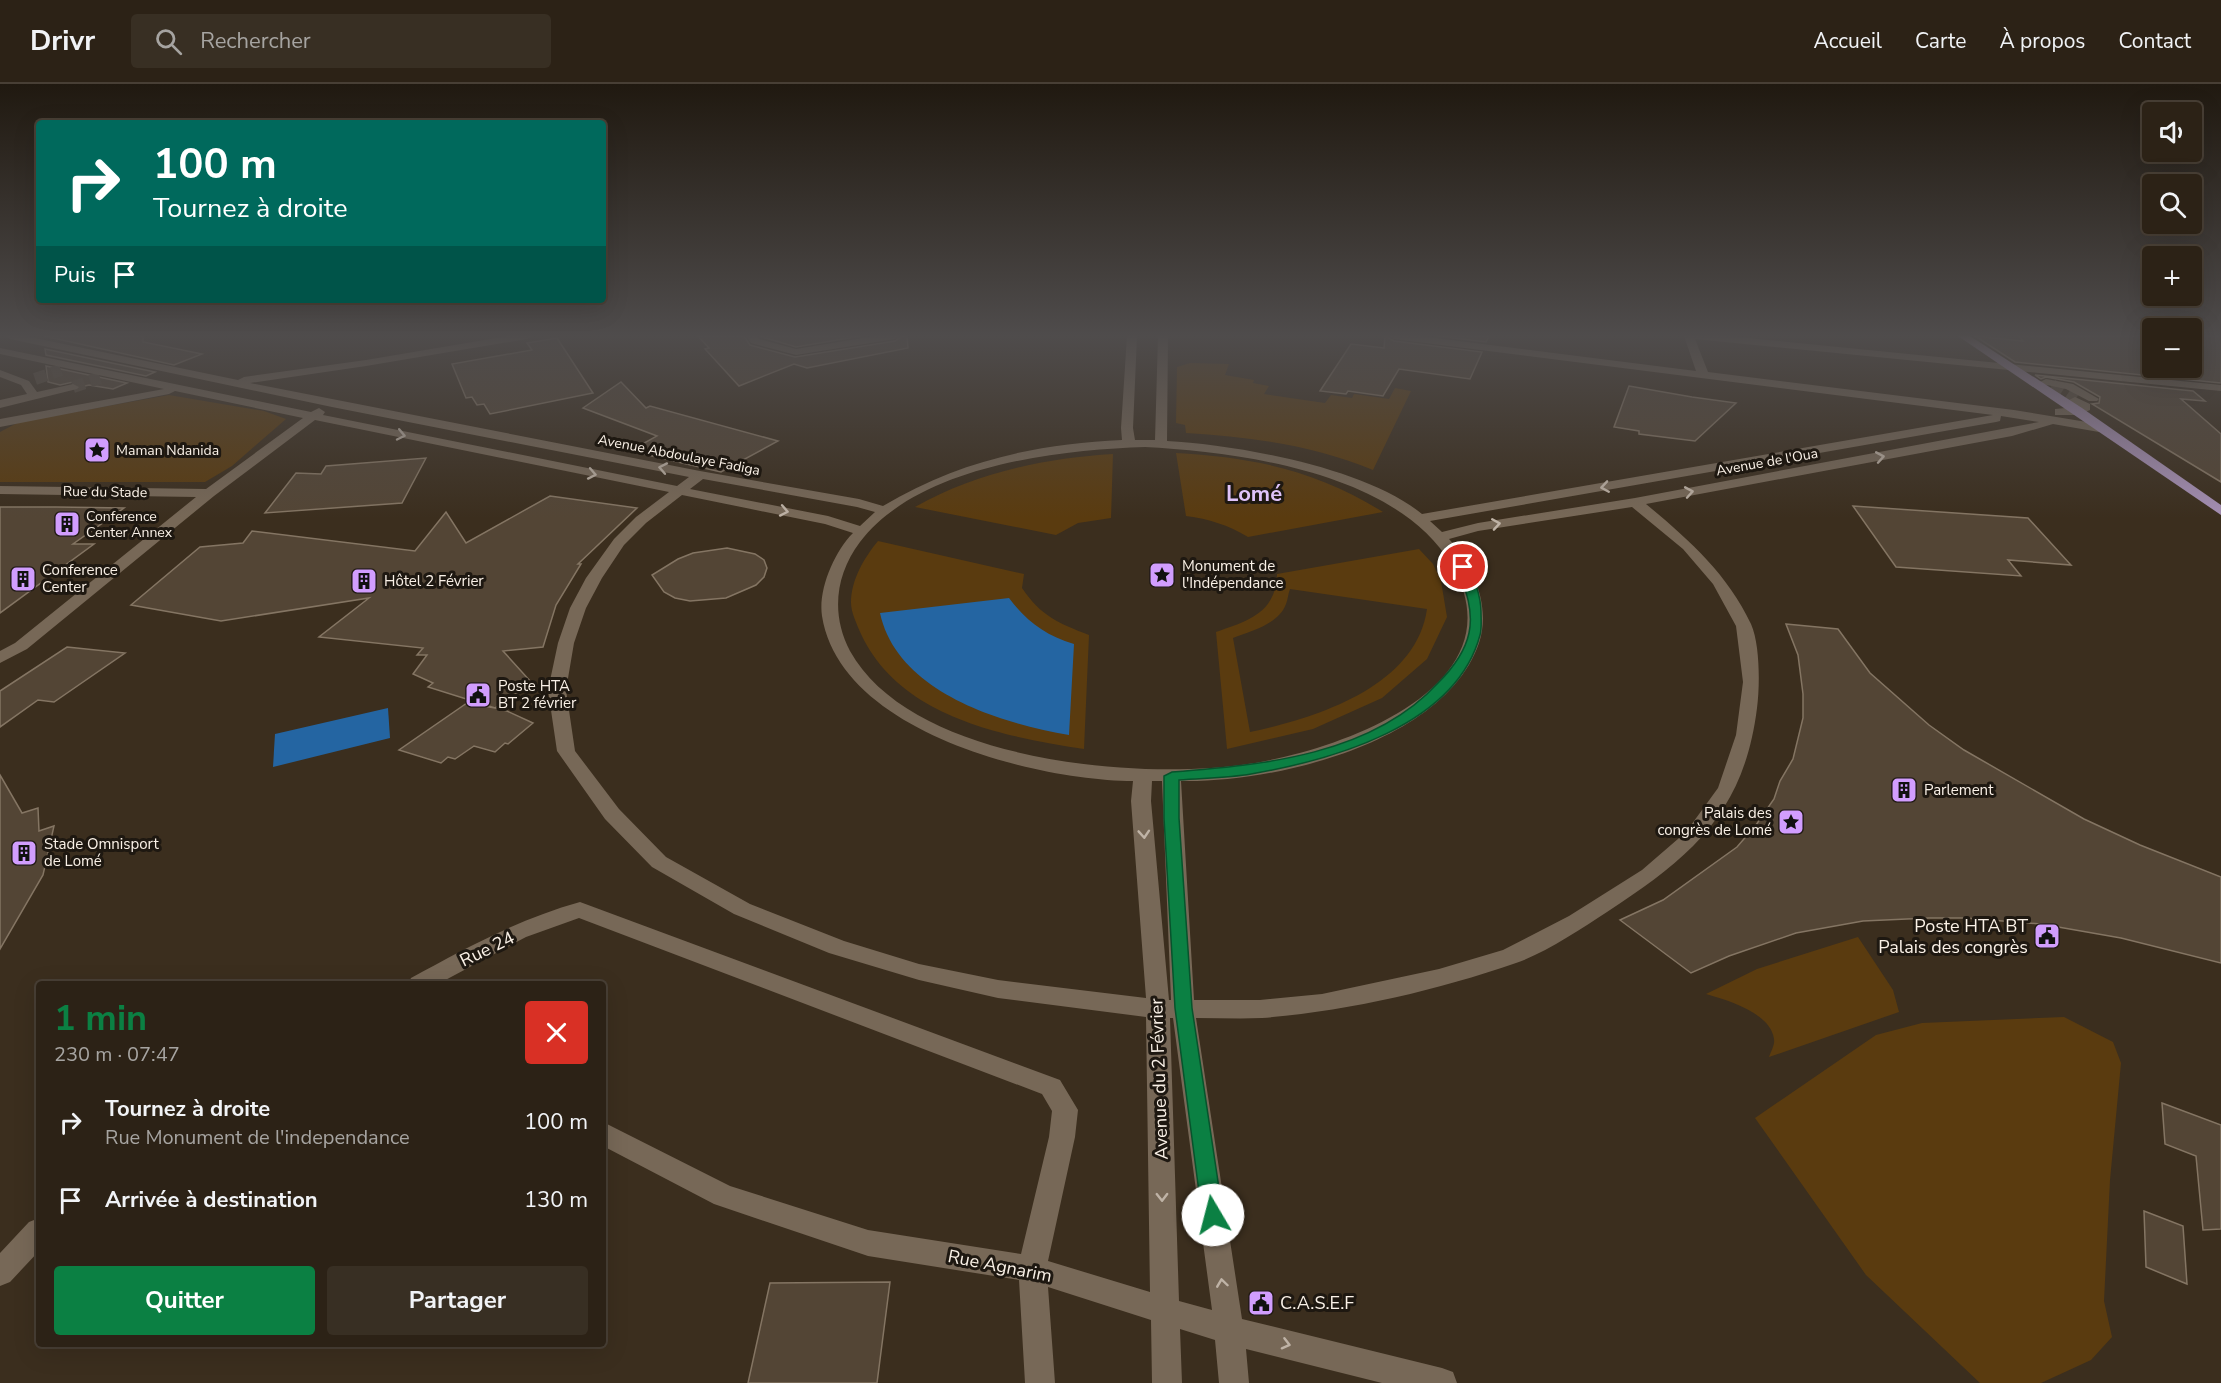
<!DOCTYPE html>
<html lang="fr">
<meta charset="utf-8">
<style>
body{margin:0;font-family:"Nunito Sans",sans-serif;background:#382f23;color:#f1f3f6;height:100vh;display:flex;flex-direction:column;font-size:22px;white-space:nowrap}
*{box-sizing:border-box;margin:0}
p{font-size:20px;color:#a6a4a1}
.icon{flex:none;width:33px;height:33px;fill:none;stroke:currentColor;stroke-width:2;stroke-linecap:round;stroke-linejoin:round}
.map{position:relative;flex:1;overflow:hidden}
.side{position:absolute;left:36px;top:897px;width:570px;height:366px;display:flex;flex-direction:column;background:#2c2216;border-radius:6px;box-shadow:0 6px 24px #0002,0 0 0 2px #483f35}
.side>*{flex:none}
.top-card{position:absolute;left:36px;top:36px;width:570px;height:183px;border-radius:6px;box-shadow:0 6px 24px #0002,0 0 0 2px #483f35;background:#00695c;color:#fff;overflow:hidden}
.buttons{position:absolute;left:2142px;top:18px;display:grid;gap:12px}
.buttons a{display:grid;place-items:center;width:60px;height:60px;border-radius:6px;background:#2c2216;box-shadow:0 6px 24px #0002,0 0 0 2px #483f35;font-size:30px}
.pin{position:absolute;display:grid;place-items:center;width:51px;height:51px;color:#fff;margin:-26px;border:3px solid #fff;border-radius:50%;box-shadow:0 2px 6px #0007}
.me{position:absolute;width:66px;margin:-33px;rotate:352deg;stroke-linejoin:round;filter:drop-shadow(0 0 4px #0008)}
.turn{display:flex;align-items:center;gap:21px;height:126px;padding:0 18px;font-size:27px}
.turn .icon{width:78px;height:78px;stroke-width:2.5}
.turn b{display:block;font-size:42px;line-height:51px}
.then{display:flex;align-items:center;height:57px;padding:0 18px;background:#0003;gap:12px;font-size:22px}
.round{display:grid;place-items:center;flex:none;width:63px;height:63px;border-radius:6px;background:#382f23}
.headline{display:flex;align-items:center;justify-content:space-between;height:102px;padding:0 18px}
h1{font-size:36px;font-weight:700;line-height:45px;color:#0b8043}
.button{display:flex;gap:12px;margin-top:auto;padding:12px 18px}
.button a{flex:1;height:69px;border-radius:6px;background:#0b8043;color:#fff;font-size:24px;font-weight:700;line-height:69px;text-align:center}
.button a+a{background:#382f23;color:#f1f3f6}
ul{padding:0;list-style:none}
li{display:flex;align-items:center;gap:18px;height:78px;padding:0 18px}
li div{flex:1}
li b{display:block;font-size:22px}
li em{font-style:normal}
header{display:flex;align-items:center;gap:36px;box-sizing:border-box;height:84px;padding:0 30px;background:#2c2216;border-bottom:2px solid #483f35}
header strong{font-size:28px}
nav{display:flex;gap:33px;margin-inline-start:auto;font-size:21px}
.search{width:420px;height:54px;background:#382f23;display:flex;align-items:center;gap:15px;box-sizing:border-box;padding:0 21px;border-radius:6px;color:#a6a4a1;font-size:22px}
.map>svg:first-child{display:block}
.green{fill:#5a3b0f;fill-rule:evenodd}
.water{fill:#2465a2}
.building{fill:#534535;stroke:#847563;stroke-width:1.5}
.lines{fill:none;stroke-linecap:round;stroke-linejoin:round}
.minor-tunnel{stroke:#584b3c;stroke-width:12;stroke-dasharray:12 6;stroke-linecap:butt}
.minor{fill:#776857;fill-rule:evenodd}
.major{fill:#a58fb3;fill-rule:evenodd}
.oneway{stroke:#bfb3a6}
.route{fill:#0b8043;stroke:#07532c;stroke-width:1.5}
.labels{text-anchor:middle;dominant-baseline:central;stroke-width:6;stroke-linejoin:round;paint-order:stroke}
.far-poi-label{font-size:14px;fill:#faf1e7;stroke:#1e1811;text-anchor:start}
.far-street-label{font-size:14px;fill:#faf1e7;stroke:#1e1811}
.poi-label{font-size:15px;fill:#faf1e7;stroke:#1e1811;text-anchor:start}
.near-poi-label{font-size:18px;fill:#faf1e7;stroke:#1e1811;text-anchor:end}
.near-street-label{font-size:18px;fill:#faf1e7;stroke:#1e1811}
.far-town-label{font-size:22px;font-weight:bold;fill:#dfc3fa;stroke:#1e1811}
</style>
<header>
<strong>Drivr</strong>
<div class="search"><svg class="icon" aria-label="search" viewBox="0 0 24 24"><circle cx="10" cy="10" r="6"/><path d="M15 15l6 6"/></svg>Rechercher</div>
<nav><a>Accueil</a><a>Carte</a><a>À propos</a><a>Contact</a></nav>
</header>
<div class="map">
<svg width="2221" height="1299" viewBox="0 0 2221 1299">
<rect width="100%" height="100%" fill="#3b2e1e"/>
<g class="green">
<path d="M1190 279 1229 280 1225 291 1254 296 1253 299 1269 302 1264 310 1325 319 1331 311 1352 314 1354 310 1389 315 1395 304 1411 307 1373 386C1313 361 1251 353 1186 349L1185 341 1176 339 1177 283Z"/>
<path d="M169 311 264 327 286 335 232 382 205 398H0V348L19 338Z"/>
<path d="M1176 369C1253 373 1318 387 1383 428L1248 453C1228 441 1209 435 1186 432Z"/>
<path d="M1113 370 1111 434 1078 439 1056 451 915 423C974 389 1045 374 1113 370Z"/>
<path d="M878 457 1024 490 1022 504C1041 532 1058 539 1089 551L1084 665C1001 652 900 633 861 550 857 541 851 528 851 519 851 496 864 474 878 457Z"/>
<path d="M1419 465 1433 480 1441 497 1447 533 1427 575 1382 614 1313 645 1227 665 1216 548C1248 537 1276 529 1277 490ZM1290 505 1427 525C1416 603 1316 634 1250 648L1233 554C1251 547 1279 540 1286 520 1288 515 1288 510 1290 505Z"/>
<path d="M1858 853 1893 906 1899 928 1769 973C1771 967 1775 961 1774 955 1771 929 1727 916 1706 910L1757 885Z"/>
<path d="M2064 933 2113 958 2121 979 2110 1096 2104 1217 2112 1253 2091 1276 2041 1299H1980L1866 1191 1755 1034 1876 951 1922 939Z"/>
</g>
<g class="water">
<path d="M1009 514C1027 538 1045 551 1074 560L1069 651C1000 639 897 608 880 529Z"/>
<path d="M388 624 390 654 273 683 275 650Z"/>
</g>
<g class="building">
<path d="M44 252H143V258L202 270 174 281Z"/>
<path d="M698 252H744L750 261 795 273 895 257 902 252H907L908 264 807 284 794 280 739 302 705 265 709 264Z"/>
<path d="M759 252H861L796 263Z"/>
<path d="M1385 252 1394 257 1482 268 1470 295 1399 285 1383 312 1348 307 1346 310 1320 307 1351 260 1384 264Z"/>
<path d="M1437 252H1489L1486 258Z"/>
<path d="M1975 252 2023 257 2019 252H2152V284H2192V252H2221V299L2015 278Z"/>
<path d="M557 254 593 309 490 330 484 320 477 321 472 313 466 314 452 280 532 266 527 259Z"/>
<path d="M45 265 155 288 146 292 46 271Z"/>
<path d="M46 282 127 299 113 305 89 301 81 303 73 298 60 301 48 298Z"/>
<path d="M2035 291 2193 307 2205 317 2181 315 2221 350V398L2092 320 2099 319 2100 313 2074 298 2046 293 2041 295Z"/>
<path d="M621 298 646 324 650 322 778 357 721 388 630 367 657 352 583 324Z"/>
<path d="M1629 302 1692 313 1736 319 1695 357 1639 350V347L1614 343Z"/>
<path d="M426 374 402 419 265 429 296 389 321 390 326 382Z"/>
<path d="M550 412 637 424 578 480H581L556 521 543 563 503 567 532 599 495 624 507 627 533 639 508 660 505 659 495 668 474 662 455 675 448 673 441 679 399 666 467 619 495 624 428 603 433 599 413 590 427 571H417L423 564 319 553 369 514 221 537 131 521 200 463 243 459 252 447 415 467 446 428 466 459Z"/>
<path d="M1853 422 2028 434 2071 481 2008 476 2021 492 1896 483Z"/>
<path d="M0 423H56L124 424 73 460H94L0 529Z"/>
<path d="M727 464 755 470 764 476 767 484 764 493 756 501 726 514 690 517 675 514 664 508 652 491 678 475 693 469Z"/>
<path d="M1786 540 1838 545 1870 589 1929 641 1964 666 2084 735 2140 761 2221 793V879L2121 854 2041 840 1965 834H1929L1863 837 1796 849 1729 872 1691 889 1620 836 1663 816 1737 763 1756 741 1774 715 1780 697 1793 675 1803 634V610L1798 571Z"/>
<path d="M67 563 125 569 54 618 38 616 0 643V607Z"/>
<path d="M0 691 22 729 38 724 39 747 54 742 43 791 0 865Z"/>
<path d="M2162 1019 2221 1041V1145L2203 1146 2196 1072 2165 1060Z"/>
<path d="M2144 1127 2183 1142 2187 1200 2146 1183Z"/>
<path d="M890 1198 877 1299H748L770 1199Z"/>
</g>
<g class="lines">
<g class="minor-tunnel">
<path d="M35 295 61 286"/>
<path d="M2052 301 2075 316"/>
<path d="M73 303 100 294"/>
</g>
<g class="minor">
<path d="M5 252H25L238 296 244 293 366 276 508 252H532L527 255 366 282 250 299 700 387 859 415 883 422C958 377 1036 360 1122 356L1121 344 1127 252H1137L1133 344 1135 356H1155L1158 252H1168L1167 357C1239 361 1366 384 1422 430L1993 331 1394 255 1389 252H1419L1696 287 1684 252H1728L2221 301V307L1695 255 1708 288 2014 326 2099 340 2105 344 2099 348 2053 340 2012 352 1646 420C1688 455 1727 489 1751 540 1760 560 1760 602 1757 624 1744 729 1691 773 1607 828 1581 845 1545 869 1516 879 1435 907 1348 927 1262 934 1241 935 1218 934 1196 934L1242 1235 1442 1284 1453 1288 1457 1299H1382L1246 1265 1249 1299H1219L1215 1256 1180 1245 1182 1299H1152L1151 1236 1048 1203 1055 1299H1025L1019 1196 868 1172 714 1120 603 1062V1038L730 1102 868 1146 1021 1170 1049 1053 1052 1027 1042 1010 579 834 526 853 438 900H408L411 894C466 864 519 835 580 818L1060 996 1078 1026 1075 1053 1048 1177 1150 1208 1146 933 998 914 919 896 829 869 734 830 652 783 605 735 557 667 548 606 558 559 570 524 586 494 614 455 636 433 669 408 315 336 214 412 27 565 0 579V567L15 559 196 413 0 410V402L206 405 303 334 175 307 169 310 0 343V335L164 305 0 270V264L311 328 319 324 325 328 323 331 677 402 689 393 332 323 10 255ZM2001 332 2039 338 1635 414 1478 439 1442 448 1430 437 1996 338 2000 337ZM1145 363C1241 368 1397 389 1451 480 1524 603 1337 667 1248 680 1137 697 911 677 850 567 831 531 835 491 860 458 918 382 1056 366 1145 363ZM703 395 857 423 875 428 860 442 828 432 690 405ZM682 411 825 440 853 449C834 468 818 506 822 532 840 648 1035 696 1133 697L1131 717 1146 914 998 896 919 880 844 857 750 820 666 773 619 725 575 667 566 606 574 559 586 524 602 494 624 461 646 439ZM1632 423 1683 465 1713 500 1736 542 1743 598 1736 651 1718 704 1686 748 1642 786 1569 832 1503 866 1439 885 1322 910 1260 916H1194L1181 697C1274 699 1445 659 1479 559 1491 523 1474 482 1449 455L1478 447ZM1152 697H1162L1171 916H1169L1151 717ZM1170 934H1173L1212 1226 1179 1217Z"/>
<path d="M746 252H756L759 255 796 265 875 252H900L895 255 796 271 751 259Z"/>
<path d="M0 286 29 297 37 308 73 300 79 303 77 305 0 324V316L27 310 21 301 0 293Z"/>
<path d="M2046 295 2073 300 2099 315 2097 317H2089L2066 305 2042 300 2040 298Z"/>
<path d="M2075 313 2090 320V326L2078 331H2055V325L2077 323 2069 316Z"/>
<path d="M39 1134V1167L10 1198 0 1202V1169L29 1138Z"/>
</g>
<path class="major" d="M1958 252H1970L2082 324 2221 421V431Z"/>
</g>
<defs><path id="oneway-chevron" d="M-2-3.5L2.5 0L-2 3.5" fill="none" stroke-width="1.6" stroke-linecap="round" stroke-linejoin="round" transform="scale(1.5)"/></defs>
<g class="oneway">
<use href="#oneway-chevron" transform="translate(401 351) rotate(12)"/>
<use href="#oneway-chevron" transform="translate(1880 373) rotate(-10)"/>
<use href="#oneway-chevron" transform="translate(663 384) rotate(-169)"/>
<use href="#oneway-chevron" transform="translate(592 390) rotate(11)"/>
<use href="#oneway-chevron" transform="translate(1605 403) rotate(171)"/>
<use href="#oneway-chevron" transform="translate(1689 408) rotate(-10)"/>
<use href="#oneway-chevron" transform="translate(784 427) rotate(11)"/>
<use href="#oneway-chevron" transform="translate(1496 440) rotate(-9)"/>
<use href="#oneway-chevron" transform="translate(1144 750) rotate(86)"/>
<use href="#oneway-chevron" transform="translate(1162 1113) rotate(89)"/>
<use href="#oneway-chevron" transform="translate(1222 1199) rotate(-98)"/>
<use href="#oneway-chevron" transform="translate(1286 1260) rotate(14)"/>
</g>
<linearGradient id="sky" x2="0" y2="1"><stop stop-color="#201910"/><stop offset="0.58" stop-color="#4f4c4c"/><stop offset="1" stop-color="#4f4c4c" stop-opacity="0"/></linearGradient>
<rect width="2221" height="434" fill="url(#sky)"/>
<path class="route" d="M1463 480C1474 483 1481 517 1481 528 1481 535 1482 544 1480 551 1456 642 1332 676 1251 690 1228 694 1203 694 1179 696V734L1192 924 1223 1131 1220 1138 1213 1140 1205 1138 1202 1131 1175 924 1164 734V692L1172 688C1263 681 1372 671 1438 599 1451 586 1465 568 1469 549 1474 526 1465 504 1457 483Z"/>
<defs>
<g id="sight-square" transform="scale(1.35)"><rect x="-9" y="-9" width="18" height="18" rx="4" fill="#d19dfe" stroke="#1e1811"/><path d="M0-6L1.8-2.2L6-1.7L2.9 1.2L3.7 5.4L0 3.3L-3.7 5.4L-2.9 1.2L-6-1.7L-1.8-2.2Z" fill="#111"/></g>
<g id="building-square" transform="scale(1.35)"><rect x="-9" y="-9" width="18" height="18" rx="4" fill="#d19dfe" stroke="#1e1811"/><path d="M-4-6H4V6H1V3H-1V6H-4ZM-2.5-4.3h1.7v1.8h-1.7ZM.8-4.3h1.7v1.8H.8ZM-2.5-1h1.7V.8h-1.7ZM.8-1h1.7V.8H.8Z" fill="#111"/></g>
<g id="civic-square" transform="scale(1.35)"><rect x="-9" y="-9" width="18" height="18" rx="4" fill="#d19dfe" stroke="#1e1811"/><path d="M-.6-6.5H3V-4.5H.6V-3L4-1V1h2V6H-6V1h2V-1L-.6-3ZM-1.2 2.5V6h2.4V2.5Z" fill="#111"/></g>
</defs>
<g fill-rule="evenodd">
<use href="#sight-square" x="97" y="366"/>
<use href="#building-square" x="67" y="440"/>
<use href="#sight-square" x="1162" y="491"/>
<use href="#building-square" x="23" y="495"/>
<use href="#building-square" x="364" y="497"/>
<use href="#civic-square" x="478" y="611"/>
<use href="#building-square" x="1904" y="706"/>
<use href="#sight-square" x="1791" y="738"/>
<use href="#building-square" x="24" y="769"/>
<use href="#civic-square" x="2047" y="852"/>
<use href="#civic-square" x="1261" y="1219"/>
</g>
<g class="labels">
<g class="far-poi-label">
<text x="116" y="366">Maman Ndanida</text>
<text x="86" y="432">Conference<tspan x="86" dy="16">Center Annex</tspan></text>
</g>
<g class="far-street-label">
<text transform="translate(679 371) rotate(11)">Avenue Abdoulaye Fadiga</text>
<text transform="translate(1767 378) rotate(-10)">Avenue de l'Oua</text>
<text transform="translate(105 408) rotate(1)">Rue du Stade</text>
</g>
<g class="poi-label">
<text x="1182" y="482">Monument de<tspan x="1182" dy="17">l'Indépendance</tspan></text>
<text x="42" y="486">Conference<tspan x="42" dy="17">Center</tspan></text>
<text x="384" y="497">Hôtel 2 Février</text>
<text x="498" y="602">Poste HTA<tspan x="498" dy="17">BT 2 février</tspan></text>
<text x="1924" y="706">Parlement</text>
<text x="1772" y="729" text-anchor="end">Palais des<tspan x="1772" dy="17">congrès de Lomé</tspan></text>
<text x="44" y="760">Stade Omnisport<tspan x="44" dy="17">de Lomé</tspan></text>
</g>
<g class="near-poi-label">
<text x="2028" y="842">Poste HTA BT<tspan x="2028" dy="21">Palais des congrès</tspan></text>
<text x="1280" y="1219" text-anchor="start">C.A.S.E.F</text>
</g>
<g class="near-street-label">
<text transform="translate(487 865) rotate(-26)">Rue 24</text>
<text transform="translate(1159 995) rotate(-92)">Avenue du 2 Février</text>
<text transform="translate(1000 1182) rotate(11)">Rue Agnarim</text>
</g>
<g class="far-town-label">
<text x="1254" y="410">Lomé</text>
</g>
</g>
</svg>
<div class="buttons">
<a><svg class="icon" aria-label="sound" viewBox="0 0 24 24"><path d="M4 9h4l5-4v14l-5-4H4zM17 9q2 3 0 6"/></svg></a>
<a><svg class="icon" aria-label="search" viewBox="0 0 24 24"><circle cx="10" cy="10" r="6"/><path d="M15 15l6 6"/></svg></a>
<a>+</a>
<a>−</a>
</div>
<div class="pin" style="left:1463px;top:483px;background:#d93025"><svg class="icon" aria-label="arrive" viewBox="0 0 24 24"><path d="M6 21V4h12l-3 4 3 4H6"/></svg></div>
<svg class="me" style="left:1213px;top:1131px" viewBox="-20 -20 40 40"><circle r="19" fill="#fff"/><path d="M0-13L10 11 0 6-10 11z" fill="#0b8043"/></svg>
<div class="top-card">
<div class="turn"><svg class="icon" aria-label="right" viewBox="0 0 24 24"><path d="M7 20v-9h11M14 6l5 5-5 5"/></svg><div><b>100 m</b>Tournez à droite</div></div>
<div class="then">Puis<svg class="icon" aria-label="arrive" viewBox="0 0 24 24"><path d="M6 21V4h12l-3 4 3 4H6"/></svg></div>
</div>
<section class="side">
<div class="headline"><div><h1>1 min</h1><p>230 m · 07:47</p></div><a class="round" style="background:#d93025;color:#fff"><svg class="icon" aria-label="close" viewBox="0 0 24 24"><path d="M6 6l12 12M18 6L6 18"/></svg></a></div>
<ul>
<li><svg class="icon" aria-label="right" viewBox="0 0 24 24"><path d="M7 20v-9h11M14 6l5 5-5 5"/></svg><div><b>Tournez à droite</b><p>Rue Monument de l'independance</p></div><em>100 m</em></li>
<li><svg class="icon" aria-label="arrive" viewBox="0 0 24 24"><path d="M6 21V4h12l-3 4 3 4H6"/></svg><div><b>Arrivée à destination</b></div><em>130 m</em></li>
</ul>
<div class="button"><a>Quitter</a><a>Partager</a></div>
</section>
</div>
